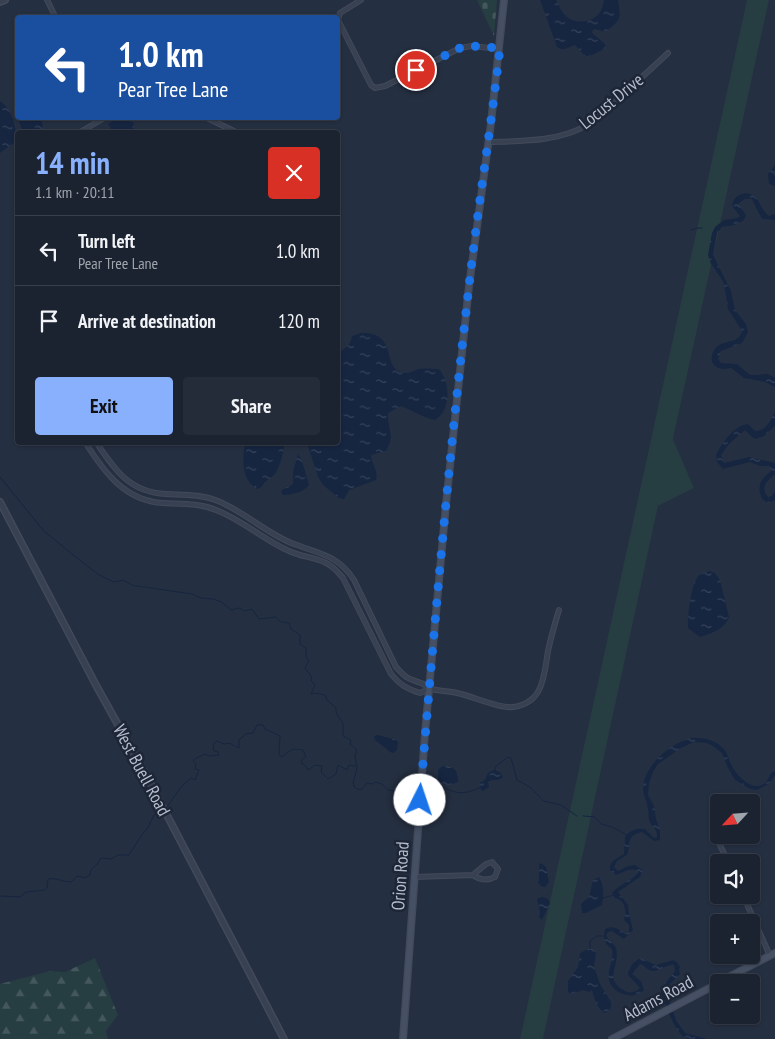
<!DOCTYPE html>
<meta charset="utf-8">
<style>
body{margin:0;font-family:"PT Sans Narrow",sans-serif;background:#242b39;color:#f1f3f6;height:100vh;display:flex;flex-direction:column;font-size:19px;white-space:nowrap}
*{box-sizing:border-box;margin:0}
p{font-size:16px;color:#a0a4ab}
.icon{flex:none;width:28px;height:28px;fill:none;stroke:currentColor;stroke-width:2;stroke-linecap:round;stroke-linejoin:round}
.map{position:relative;flex:1;overflow:hidden}
.drawer{position:absolute;left:15px;top:130px;width:325px;height:315px;display:flex;flex-direction:column;background:#1b2331;border-radius:5px;box-shadow:0 1px 4px #0004,0 0 0 1px #39404d}
.drawer>*{flex:none}
.hud{position:absolute;left:15px;top:15px;width:325px;height:105px;border-radius:5px;box-shadow:0 1px 4px #0004,0 0 0 1px #39404d;background:#1a4fa0;color:#fff;overflow:hidden}
.needle{width:32px;rotate:244deg}
.controls{position:absolute;left:710px;top:794px;display:grid;gap:10px}
.controls a{display:grid;place-items:center;width:50px;height:50px;border-radius:5px;background:#1b2331;box-shadow:0 1px 4px #0004,0 0 0 1px #39404d;font-size:25px}
.pin{position:absolute;display:grid;place-items:center;width:42px;height:42px;color:#fff;margin:-21px;border:2px solid #fff;border-radius:50%;box-shadow:0 1px 5px #0007}
.me{position:absolute;width:55px;margin:-28px;rotate:4deg;stroke-linejoin:round;filter:drop-shadow(0 0 4px #0008)}
.turn{display:flex;align-items:center;gap:18px;height:105px;padding:0 20px;font-size:22px}
.turn .icon{width:65px;height:65px;stroke-width:2.5}
.turn b{display:block;font-size:35px;line-height:42px}
.round{display:grid;place-items:center;flex:none;width:52px;height:52px;border-radius:5px;background:#242b39}
.head{display:flex;align-items:center;justify-content:space-between;height:85px;padding:0 20px}
h1{font-size:30px;font-weight:600;line-height:38px;color:#88b0fd}
.cta{display:flex;gap:10px;margin-top:auto;padding:10px 20px}
.cta a{flex:1;height:58px;border-radius:5px;background:#88b0fd;color:#111;font-size:20px;font-weight:600;line-height:58px;text-align:center}
.cta a+a{background:#242b39;color:#f1f3f6}
ul{padding:0;list-style:none}
li{display:flex;align-items:center;gap:15px;height:70px;padding:0 20px;border-top:1px solid #39404d}
li div{flex:1}
li b{display:block;font-size:19px}
li em{font-style:normal}
.map>svg:first-child{display:block}
.forest{fill:url(#forest-firs)}
.cemetery{fill:url(#cemetery-stones)}
.green{fill:#263d42}
.water{fill:url(#water-ripples)}
.lines{fill:none;stroke-linecap:round;stroke-linejoin:round}
.stream{stroke:#162540;stroke-width:1}
.minor-casing{stroke:#424a5a;stroke-width:6}
.tertiary-casing{stroke:#424a5a;stroke-width:8}
.secondary-casing{stroke:#424a5a;stroke-width:8}
.minor{stroke:#384151;stroke-width:4}
.tertiary{stroke:#384151;stroke-width:5}
.secondary{stroke:#465064;stroke-width:5.5}
.route{stroke:#1a73e8;stroke-width:9;stroke-dasharray:0 16.2}
.labels{text-anchor:middle;dominant-baseline:central;stroke-width:5;stroke-linejoin:round;paint-order:stroke}
.street-label{font-size:18px;fill:#b5bccb;stroke:#1d2636}
</style>
<div class="map">
<svg width="775" height="1039" viewBox="0 0 775 1039">
<defs>
<pattern id="forest-firs" width="22" height="20" patternUnits="userSpaceOnUse" patternTransform="scale(1.25)"><rect width="22" height="20" fill="#263d42"/><path d="M5 1l3.5 6h-7zM16 11l3.5 6h-7z" fill="#43575c"/></pattern>
<pattern id="cemetery-stones" width="16" height="16" patternUnits="userSpaceOnUse" patternTransform="scale(1.25)"><rect width="16" height="16" fill="#263d42"/><path d="M2 7V4a2 2 0 0 1 4 0v3zM10 15v-3a2 2 0 0 1 4 0v3z" fill="#43575c"/></pattern>
<pattern id="water-ripples" width="26" height="14" patternUnits="userSpaceOnUse" patternTransform="scale(1.25)"><rect width="26" height="14" fill="#162540"/><path d="M2 4q2-2 4 0t4 0M15 11q2-2 4 0t4 0" fill="none" stroke="#36435a"/></pattern>
</defs>
<rect width="100%" height="100%" fill="#242f41"/>
<path class="forest" d="M95 958 118 1015 106 1031 108 1039H0V984L50 971 65 972Z"/>
<path class="cemetery" d="M477 0H497L494 36Z"/>
<path class="green" d="M747 0H769L673 439 694 488 658 506 543 1039H520Z"/>
<g class="water">
<path d="M540 0H556C559 6 562 13 567 17 577 25 594 22 600 12 603 8 603 4 604 0H618C621 20 622 19 605 32L595 29 592 31V33L605 44 606 48 588 57 582 53 575 45C568 47 564 52 557 47Z"/>
<path d="M0 101C11 108 18 129 15 142L0 153Z"/>
<path d="M17 116 18 118H41L43 128 40 132H23L17 117Z"/>
<path d="M117 118 133 122 134 125 133 132H113L108 124Z"/>
<path d="M775 165V170L773 173 775 177V186L769 184 768 174Z"/>
<path d="M746 193C761 195 759 209 769 216L775 214V220L763 219 760 216 752 199H745L738 204 746 215 744 220 735 225 722 227 717 233 713 255 731 291 735 310 746 324 748 332 742 343 721 351 718 359 721 363 737 364 750 375 768 374 775 378V387L765 382 744 378 731 368C725 369 720 370 715 366 708 360 713 349 719 345 728 340 739 343 742 331L728 309 724 283 710 262 708 255 712 233 715 227 724 220 737 218 740 216 732 206C733 197 739 194 746 193Z"/>
<path d="M361 333C398 332 382 366 401 372 408 375 412 371 419 369 426 368 432 369 439 369 451 383 451 411 435 420 423 418 412 410 401 406L388 413C387 429 396 436 386 451L371 455C371 464 379 470 376 480L349 490 344 499 339 498 323 485 318 477 307 443 338 442V352C345 350 351 344 352 336Z"/>
<path d="M775 412V426L764 436 756 439 752 437 745 430 729 444 721 455 724 463 749 457 775 463V474C767 481 760 487 768 497L772 496 775 491V500L768 503 762 499C756 486 761 479 771 471L770 466H760L750 462 723 469 717 462 716 455C722 443 734 425 748 424L755 431C766 431 770 421 775 412Z"/>
<path d="M284 443C285 449 279 472 273 476 269 480 265 480 262 487L257 489C241 480 242 459 245 443Z"/>
<path d="M298 454 302 461 309 485C304 492 292 495 283 495L281 492 282 490 293 484V472Z"/>
<path d="M710 571 715 573 720 580 729 617C724 630 712 633 700 637L688 628C687 617 691 587 697 578 700 573 705 572 710 571Z"/>
<path d="M378 735 397 740 398 742 397 750 393 753 390 752 375 740 374 736Z"/>
<path d="M692 738C704 737 715 740 724 749 728 754 729 761 732 766 737 776 754 794 766 782 768 780 769 776 771 773L775 771V775L769 784 757 790 750 789 735 780 728 768 722 753 713 746 707 743 694 742 681 748 658 764 653 772 649 783 648 795 654 806 656 819 660 830V840L654 841 642 832C625 836 632 843 627 855L617 861 614 867 618 871 628 866 635 865 643 870 640 877 618 892 628 905 629 914 633 930 624 939 612 931 608 932 606 935C608 941 614 943 616 948 621 966 602 979 625 991 631 994 635 992 640 988L628 975C628 967 634 962 640 958L656 965 673 960 677 962 680 967 679 969 680 974 670 984 667 994 676 1020 685 1033 707 1039C701 1039 692 1039 686 1038 675 1034 665 1003 661 993L667 981 675 971 674 965C667 964 661 970 654 971 648 972 645 965 640 964L632 974 641 981 644 990C635 1001 612 994 609 980 607 970 614 960 612 949 604 943 603 939 605 929 613 925 619 929 625 934L629 931V925L624 920C627 911 625 900 615 898L612 893C619 884 632 881 639 872 631 866 624 873 616 875L610 870C609 860 617 859 624 854L625 837C630 830 637 828 645 829L654 838 657 837C658 829 651 827 649 820 648 815 649 810 647 805 646 799 643 795 643 789 644 765 670 743 692 738Z"/>
<path d="M442 766C454 765 459 771 458 782L449 785 438 783V770Z"/>
<path d="M493 770 500 772 503 777C499 782 493 778 488 782L489 787 483 791 481 790 479 783 485 780 488 773Z"/>
<path d="M541 863 546 867 549 882 545 887H542L538 883 539 878V865Z"/>
<path d="M599 877C604 885 604 896 602 905L586 913H582L581 904 589 897 593 880Z"/>
<path d="M543 897 548 899 550 903 542 920 539 917 540 912 537 900 538 898Z"/>
<path d="M588 949H592L596 953 594 967 600 984 611 1002V1007L609 1011 604 1013C596 1006 594 998 592 990L589 992 583 990 571 994 568 992V981L578 967 580 953Z"/>
</g>
<g class="lines">
<g class="stream">
<path d="M691 230 698 228H702"/>
<path d="M0 477 43 530 67 550 99 575 114 582 123 580 134 586H138L192 594 201 598 213 599 222 602 231 610 239 608 245 611 252 609 259 619 276 617 281 622 289 623 291 629 300 635V644L306 648V657L309 661 305 668 312 677 311 680 315 685 311 694 316 693 325 695 327 700 336 708C335 715 341 718 343 724V736L351 740 350 744 357 750 355 756 357 768 353 783 355 788 361 790 367 783 373 784 375 782 382 784 388 790 401 792 410 788 418 792"/>
<path d="M495 771 496 766 508 757 511 758 517 780 530 787 544 801 561 805 577 816"/>
<path d="M422 793 435 794 443 787C457 795 467 794 481 787"/>
<path d="M167 807 181 787 191 778 195 780 199 770 195 769 196 764 193 761 194 759 205 754 209 756 219 755 218 752 214 751 213 744 217 741 224 744 229 743 239 748V740L246 734 253 733 257 725H263L265 729 280 736 279 754 281 757 293 749 303 750 306 757 302 759 301 763 305 765 308 770 315 765 322 766 321 772 328 779 336 774 338 765 347 770 349 765 355 766"/>
<path d="M583 816 595 817 601 824 612 827 627 835"/>
<path d="M0 896 20 897 26 892 45 890 47 888 48 879C55 877 63 882 71 882L77 876 85 878 90 875 91 870 97 864 101 858 111 859 118 855H129L143 833C151 827 151 815 159 810"/>
<path d="M603 898 614 895"/>
<path d="M590 948V941L597 936H603"/>
</g>
<g class="minor-casing">
<g id="minor">
<path d="M47 0 56 18"/>
<path d="M361 0 340 13 338 20 371 85 375 88 385 86 460 48 472 46 499 49"/>
<path d="M207 118 236 132"/>
<path d="M82 132V131L104 118"/>
<path d="M489 142C520 141 559 142 587 125 595 120 603 112 611 105 630 88 649 71 668 53"/>
<path d="M85 442C104 472 125 501 163 503 181 504 199 503 216 510 242 520 264 540 289 551 301 557 315 557 326 563 333 566 338 572 343 578L391 674C399 684 407 689 420 693L429 689"/>
<path d="M96 442C115 470 129 492 166 494 184 495 201 494 218 501 245 512 267 534 294 544 320 554 338 555 354 580L396 667C407 679 407 678 421 683 425 684 427 688 431 689 439 691 449 691 457 693 472 696 500 709 513 707 544 703 544 675 548 651 551 637 555 623 559 610"/>
<path d="M719 843 728 862"/>
<path d="M415 877 473 875 486 864 492 862 498 869 495 877C488 881 479 880 473 875"/>
<path d="M743 895 770 956"/>
</g>
</g>
<g class="tertiary-casing">
<g id="tertiary">
<path d="M0 2 5 0"/>
<path d="M0 502 97 687 147 777 284 1039"/>
</g>
</g>
<g class="secondary-casing">
<g id="secondary">
<path d="M719 982 775 953"/>
<path d="M403 1039 425 733 446 504 469 286 491 123 504 0"/>
<path d="M612 1039 719 983"/>
</g>
</g>
<use href="#minor" class="minor"/>
<use href="#tertiary" class="tertiary"/>
<use href="#secondary" class="secondary"/>
</g>
<g class="lines">
<path class="route" d="M416 70 460 48 472 46 500 48C491 128 478 206 469 286 449 457 434 628 420 800"/>
</g>
<g class="labels">
<g class="street-label">
<text transform="translate(611 101) rotate(-39)">Locust Drive</text>
<text transform="translate(142 770) rotate(62)">West Buell Road</text>
<text transform="translate(400 876) rotate(-86)">Orion Road</text>
<text transform="translate(658 998) rotate(-28)">Adams Road</text>
</g>
</g>
</svg>
<div class="controls">
<a><svg class="needle" viewBox="-14 -14 28 28"><path d="M0-13l5 13h-10z" fill="#e53935"/><path d="M0 13l5-13h-10z" fill="#a0a4ab"/></svg></a>
<a><svg class="icon" aria-label="sound" viewBox="0 0 24 24"><path d="M4 9h4l5-4v14l-5-4H4zM17 9q2 3 0 6"/></svg></a>
<a>+</a>
<a>−</a>
</div>
<div class="pin" style="left:416px;top:70px;background:#d93025"><svg class="icon" aria-label="arrive" viewBox="0 0 24 24"><path d="M6 21V4h12l-3 4 3 4H6"/></svg></div>
<svg class="me" style="left:420px;top:800px" viewBox="-20 -20 40 40"><circle r="19" fill="#fff"/><path d="M0-13L10 11 0 6-10 11z" fill="#1a73e8"/></svg>
<div class="hud">
<div class="turn"><svg class="icon" aria-label="left" viewBox="0 0 24 24"><path d="M17 20v-9H6M10 6l-5 5 5 5"/></svg><div><b>1.0 km</b>Pear Tree Lane</div></div>
</div>
<section class="drawer">
<div class="head"><div><h1>14 min</h1><p>1.1 km · 20:11</p></div><a class="round" style="background:#d93025;color:#fff"><svg class="icon" aria-label="close" viewBox="0 0 24 24"><path d="M6 6l12 12M18 6L6 18"/></svg></a></div>
<ul>
<li><svg class="icon" aria-label="left" viewBox="0 0 24 24"><path d="M17 20v-9H6M10 6l-5 5 5 5"/></svg><div><b>Turn left</b><p>Pear Tree Lane</p></div><em>1.0 km</em></li>
<li><svg class="icon" aria-label="arrive" viewBox="0 0 24 24"><path d="M6 21V4h12l-3 4 3 4H6"/></svg><div><b>Arrive at destination</b></div><em>120 m</em></li>
</ul>
<div class="cta"><a>Exit</a><a>Share</a></div>
</section>
</div>
